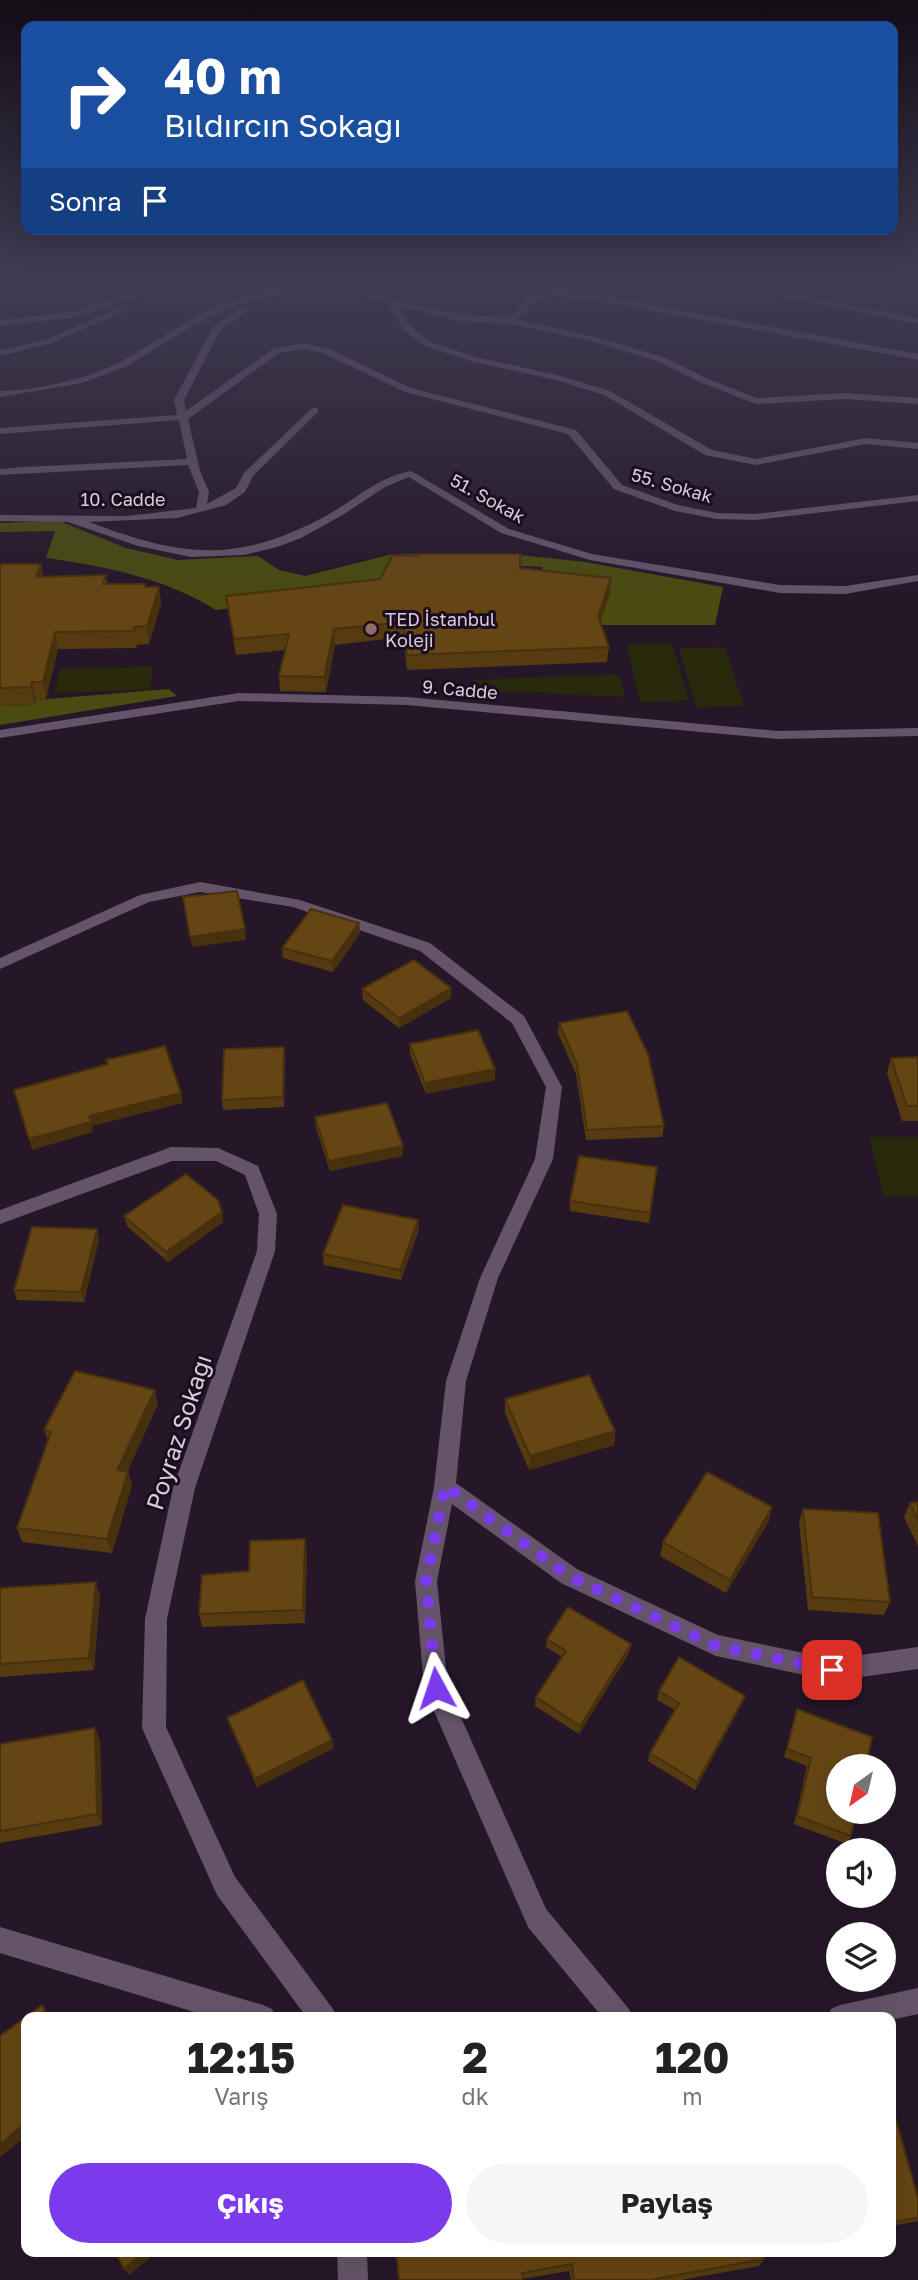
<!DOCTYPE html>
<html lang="tr">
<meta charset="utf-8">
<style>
body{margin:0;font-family:"Golos Text",sans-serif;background:#f6f6f6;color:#222;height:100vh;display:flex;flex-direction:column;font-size:26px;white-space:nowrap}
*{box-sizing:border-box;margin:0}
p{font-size:23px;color:#767676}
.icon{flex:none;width:38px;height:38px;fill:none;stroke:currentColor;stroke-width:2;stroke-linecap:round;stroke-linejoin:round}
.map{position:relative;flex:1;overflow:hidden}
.sheet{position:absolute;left:21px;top:2012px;width:875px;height:245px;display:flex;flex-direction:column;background:#fff;border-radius:14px;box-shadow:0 7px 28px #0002}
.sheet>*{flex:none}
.top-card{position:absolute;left:21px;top:21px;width:877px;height:214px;border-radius:14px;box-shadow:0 7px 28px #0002;background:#1a4fa0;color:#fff;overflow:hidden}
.needle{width:46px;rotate:214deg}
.tools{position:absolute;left:826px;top:1754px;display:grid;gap:14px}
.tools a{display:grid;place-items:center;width:70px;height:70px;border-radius:50%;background:#fff;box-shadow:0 7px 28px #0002;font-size:35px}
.pin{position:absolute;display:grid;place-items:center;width:60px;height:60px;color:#fff;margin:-30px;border-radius:14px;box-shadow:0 4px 10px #0006}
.me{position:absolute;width:77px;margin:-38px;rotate:355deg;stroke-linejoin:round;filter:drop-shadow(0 0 5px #0008)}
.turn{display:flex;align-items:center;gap:24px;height:147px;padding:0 28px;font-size:32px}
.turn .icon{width:91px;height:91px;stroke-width:2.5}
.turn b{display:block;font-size:49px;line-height:60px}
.then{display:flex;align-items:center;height:66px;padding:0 28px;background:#0003;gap:14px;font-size:26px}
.eta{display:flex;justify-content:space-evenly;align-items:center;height:119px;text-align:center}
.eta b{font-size:42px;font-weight:700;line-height:49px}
.primary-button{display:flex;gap:14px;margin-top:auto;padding:14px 28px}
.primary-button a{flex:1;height:80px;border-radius:42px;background:#7c3aed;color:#fff;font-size:28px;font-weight:700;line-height:80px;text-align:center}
.primary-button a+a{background:#f6f6f6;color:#222}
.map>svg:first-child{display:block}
.green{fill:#28290b}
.forest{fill:#494b10}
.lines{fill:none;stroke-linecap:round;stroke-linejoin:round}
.minor{fill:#655469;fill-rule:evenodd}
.wall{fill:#573b10}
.shaded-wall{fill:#47300d}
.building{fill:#654513;stroke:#47300d;stroke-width:2}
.route{stroke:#7c3aed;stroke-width:12;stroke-dasharray:0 21.6}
.education-dot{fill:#8d6e63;stroke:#1b0d1f;stroke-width:2.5}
.labels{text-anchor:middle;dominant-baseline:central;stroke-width:6;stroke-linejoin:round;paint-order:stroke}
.far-street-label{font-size:18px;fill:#d8ceda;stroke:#1b0d1f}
.far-poi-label{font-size:18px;fill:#d8ceda;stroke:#1b0d1f;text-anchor:start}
.near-street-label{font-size:24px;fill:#d8ceda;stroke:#1b0d1f}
</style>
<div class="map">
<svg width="918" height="2280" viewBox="0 0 918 2280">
<rect width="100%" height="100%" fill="#251728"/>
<g class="green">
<path d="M672 643 689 701 640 702 626 644Z"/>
<path d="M725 647 744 706 696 707 679 648Z"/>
<path d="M153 666 150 690 55 693 60 669Z"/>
<path d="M619 674 625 697 479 690 473 680Z"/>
<path d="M869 1137H918V1197H884Z"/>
</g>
<g class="forest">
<path d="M59 521 126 548 178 560 258 556 279 570 305 576 393 554H511L585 562 723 587 715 625H546L542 567 491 564 376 590 216 610C165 578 105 566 46 558L55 531 0 532V523Z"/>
<path d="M169 689 177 696 0 725V706L34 705 36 700Z"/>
</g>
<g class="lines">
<g class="minor">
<path d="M181 278H194L76 317 0 326V320L75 311Z"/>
<path d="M478 278C498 278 519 296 536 295 555 294 569 278 588 278L564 292 611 297 918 354V360L611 303 554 296 536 300 517 320 600 338 666 358 708 379 757 398 845 393 918 398V404L845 399 756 404 702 383 660 362 595 342 511 324 461 321 398 306 411 327 431 342 479 358 561 376 610 391 712 450 756 459 866 438 918 443V449L866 444 756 465 705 455 604 395 556 380 474 362 425 346 404 331 388 304 353 292 324 289 294 292 242 303 192 326 127 366 82 383 0 397V391C36 391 92 378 124 360 161 339 195 313 236 299 262 290 298 282 326 284 349 285 370 293 393 300 431 310 469 316 509 318L527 299Z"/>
<path d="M686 278H704L918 318V324Z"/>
<path d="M876 278 918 282V288L880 281Z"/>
<path d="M0 284H55L59 287 55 290H0Z"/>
<path d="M124 305 128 308 127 310 52 343 0 356V350L46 340Z"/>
<path d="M244 306 248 309 247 311 220 331 184 400 186 411 273 349 304 343 329 349 411 388 576 430 622 485 678 505 717 513 755 514 918 495V501L755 520 717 519 675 511 614 489 568 434 405 392 323 353 304 349 279 353 188 419 200 471 209 492 207 504 236 488 244 473 312 408H318V412L253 476 245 492 226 505 177 518 89 522C184 558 240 564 331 513 358 497 379 477 411 471L509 529 592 554 780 585 845 586 918 575V581L845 594 780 593 590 560 501 533 409 477 385 487 341 516 301 538 277 547 244 555 191 557 138 546 68 522 0 521V515L127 516 196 508 199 492 188 465 0 475V469L24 467 187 459 179 420 0 434V428L177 415 174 400 213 327Z"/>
<path d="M239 693 407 697 778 731 918 728V736L778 739 407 705 239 701 0 738V730Z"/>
<path d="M200 882 300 900 430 943 524 1016 562 1087 553 1159 498 1278 466 1381 456 1483 577 1569 718 1635 832 1659 918 1647V1669L832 1681 716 1656 561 1583 452 1504 437 1581 448 1688 546 1909 629 2009 633 2018H603L528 1927 424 1688 415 1581 434 1487 446 1381 480 1278 535 1159 546 1087 512 1023 420 951 293 907 200 892 149 902 0 969V958L140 895Z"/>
<path d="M171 1147 218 1148 258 1166 277 1214 275 1251 195 1488 167 1619 166 1727 235 1877 333 2009 337 2018H307L217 1895 142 1728 145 1619 173 1488 257 1251 259 1214 245 1175 216 1161H172L0 1224V1210Z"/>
<path d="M0 1927 263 2005 272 2009 276 2018H214L0 1953Z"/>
<path d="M918 1988V2014L891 2020V2018H827L831 2009 840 2005Z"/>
<path d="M337 2252H367L368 2280H338Z"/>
</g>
</g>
<g class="wall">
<path d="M0 564 43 576 106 575 107 584 145 587H159L161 604 149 644 136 645 137 648 58 649 46 699 36 700 35 705 0 706Z"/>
<path d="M520 568 610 593 600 622 609 647 607 662 407 670 403 637 335 645 326 692 280 691 279 676 285 650 236 655 226 596Z"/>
<path d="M359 923 360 933 333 972 283 958 282 948Z"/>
<path d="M451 988V998L399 1028 363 1000 362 989Z"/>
<path d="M559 1023 664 1126 662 1137 586 1140 576 1074 558 1033Z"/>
<path d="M410 1044 495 1069V1080L426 1094 410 1054Z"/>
<path d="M285 1057 284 1107 223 1110 222 1100Z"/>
<path d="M918 1057V1121H902L887 1073 891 1058Z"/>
<path d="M315 1117 403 1156 330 1171 316 1128Z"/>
<path d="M657 1167 649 1223 570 1211V1201Z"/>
<path d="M222 1212 223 1222 168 1262 127 1226 124 1216Z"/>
<path d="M418 1220 419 1230 401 1280 324 1265 323 1254Z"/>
<path d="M99 1239 84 1302 17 1300 14 1290Z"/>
<path d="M505 1399 615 1431 614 1445 529 1470 505 1413Z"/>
<path d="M158 1404 127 1472H128L132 1485 112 1553 22 1542 17 1528 48 1440 44 1430Z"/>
<path d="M918 1502V1546L904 1517 910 1503Z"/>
<path d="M803 1509 890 1602 884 1615 808 1610 799 1523Z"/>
<path d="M769 1521 726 1593 660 1556 663 1542Z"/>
<path d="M307 1552 305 1623 202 1627 199 1614 249 1571Z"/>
<path d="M0 1588 100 1595 94 1670 0 1677Z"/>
<path d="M547 1639 631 1644 629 1653 579 1734 535 1706 536 1697 562 1657 546 1647Z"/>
<path d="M659 1691 745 1696 742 1704 695 1790 648 1761 650 1753 675 1710 657 1700Z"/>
<path d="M797 1709 851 1836 847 1844 794 1824 807 1766 784 1757Z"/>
<path d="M227 1718 334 1748 257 1787 230 1726Z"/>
<path d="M100 1740 102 1825 0 1843V1744Z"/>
<path d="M891 2102 918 2198V2221L891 2226Z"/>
<path d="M396 2252 764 2259 759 2266 681 2280H571L569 2271 522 2279Z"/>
</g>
<g class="shaded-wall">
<path d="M41 564 44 581 36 577Z"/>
<path d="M611 578 610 593 597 632 598 616Z"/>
<path d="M159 587 161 604 149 644 147 626Z"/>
<path d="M334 629 335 645 326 692 324 677Z"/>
<path d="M55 632 58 649 46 699 43 682Z"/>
<path d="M32 682 36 700 35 705 31 687Z"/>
<path d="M359 923 360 933 333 972 332 961Z"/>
<path d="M245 929 246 940 192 947 190 937Z"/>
<path d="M451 988V998L399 1028V1018Z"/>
<path d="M284 1047 285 1057 284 1107 283 1097Z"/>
<path d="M495 1069V1080L426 1094 425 1083Z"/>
<path d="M181 1093 183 1103 92 1126 93 1132 32 1150 29 1139 89 1116Z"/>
<path d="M403 1146V1156L330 1171 329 1161Z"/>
<path d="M222 1212 223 1222 168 1262 166 1252Z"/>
<path d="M418 1220 419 1230 401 1280 400 1270Z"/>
<path d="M97 1229 99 1239 84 1302 81 1292Z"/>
<path d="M155 1390 158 1404 121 1484 117 1470Z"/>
<path d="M615 1431 614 1445 529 1470 530 1456Z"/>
<path d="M128 1472 132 1485 112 1553 107 1539Z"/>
<path d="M772 1507 769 1521 726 1593 730 1580Z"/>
<path d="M305 1539 307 1552 305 1623 303 1610Z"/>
<path d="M96 1582 100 1595 94 1670 89 1658Z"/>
<path d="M631 1644 629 1653 579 1734 580 1726Z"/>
<path d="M745 1696 742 1704 695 1790 697 1782Z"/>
<path d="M95 1728 100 1740 102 1825 97 1814Z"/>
<path d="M332 1740 334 1748 257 1787 255 1779Z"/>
<path d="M26 2123V2136L0 2157V2144Z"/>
<path d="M144 2252H156L129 2275 124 2269Z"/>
</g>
<g class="building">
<path d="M418 554H520V568L611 578 598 616 609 647 407 655 403 622 334 629 324 677 279 676 289 634 234 639 226 596 380 579 393 555 418 556Z"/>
<path d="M0 564H41L36 577 106 575 103 584H145V587H159L147 626 134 627V631L55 632 43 682H32L31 687 0 688Z"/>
<path d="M237 891 245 929 190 937 183 897Z"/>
<path d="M311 909 359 923 332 961 282 948Z"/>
<path d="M414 960 451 988 399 1018 362 989Z"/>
<path d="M627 1011 648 1054 664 1126 587 1130 577 1064 559 1023Z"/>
<path d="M478 1030 495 1069 425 1083 410 1044Z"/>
<path d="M165 1046 181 1093 89 1116 91 1122 29 1139 14 1090 108 1064 106 1060Z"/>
<path d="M284 1047 283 1097 222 1100 224 1049Z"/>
<path d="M918 1057V1106H907L891 1058Z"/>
<path d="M387 1103 403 1146 329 1161 315 1117Z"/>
<path d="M579 1156 657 1167 650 1213 570 1201Z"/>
<path d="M186 1174 218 1200 222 1212 166 1252 124 1216Z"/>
<path d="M343 1205 418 1220 400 1270 323 1254Z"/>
<path d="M32 1227 97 1229 81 1292 14 1290Z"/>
<path d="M75 1371 155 1390 117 1470 128 1472 107 1539 17 1528 51 1432 44 1430Z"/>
<path d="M589 1375 615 1431 530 1456 505 1399Z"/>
<path d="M707 1472 772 1507 730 1580 663 1542Z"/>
<path d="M918 1502V1521L910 1503Z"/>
<path d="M803 1509 878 1513 890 1602 812 1597Z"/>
<path d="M305 1539 303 1610 199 1614 202 1575 249 1571 250 1541Z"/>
<path d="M96 1582 89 1658 0 1664V1588Z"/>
<path d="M568 1607 631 1644 580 1726 536 1697 566 1651 547 1639Z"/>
<path d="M679 1657 745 1696 697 1782 650 1753 679 1703 659 1691Z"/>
<path d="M303 1680 332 1740 255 1779 227 1718Z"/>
<path d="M797 1709 872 1737 866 1766H838V1811H856L851 1836 797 1816 811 1758 787 1749Z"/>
<path d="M95 1728 97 1814 0 1831V1744Z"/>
<path d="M42 2005 48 2018H26V2123L0 2144V2036Z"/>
<path d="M891 2102 918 2198V2218L891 2222Z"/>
<path d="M115 2252H144L124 2269Z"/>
<path d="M396 2252H763L764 2259 650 2280H574L572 2264 522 2273 523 2280H399Z"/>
</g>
<linearGradient id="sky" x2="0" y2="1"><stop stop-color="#140d16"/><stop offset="0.47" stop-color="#403c53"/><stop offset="1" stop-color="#403c53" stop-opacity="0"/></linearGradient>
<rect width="918" height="597" fill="url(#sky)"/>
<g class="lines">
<path class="route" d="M436 1688 426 1581 445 1486 569 1576 716 1646 832 1670"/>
</g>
<circle class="education-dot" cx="371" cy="629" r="7"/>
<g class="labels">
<g class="far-street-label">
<text transform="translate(672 485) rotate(16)">55. Sokak</text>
<text transform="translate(488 498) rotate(29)">51. Sokak</text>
<text x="123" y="499">10. Cadde</text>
<text transform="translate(460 689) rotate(5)">9. Cadde</text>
</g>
<g class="far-poi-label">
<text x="385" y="619">TED İstanbul<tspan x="385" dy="21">Koleji</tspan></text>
</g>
<g class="near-street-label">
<text transform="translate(178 1432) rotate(-72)">Poyraz Sokağı</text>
</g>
</g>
</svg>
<div class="tools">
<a><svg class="needle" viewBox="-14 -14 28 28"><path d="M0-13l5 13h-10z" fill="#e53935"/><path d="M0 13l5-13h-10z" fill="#767676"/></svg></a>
<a><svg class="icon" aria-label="sound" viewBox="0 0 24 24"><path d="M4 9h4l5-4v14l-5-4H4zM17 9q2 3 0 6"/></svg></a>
<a><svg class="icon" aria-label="layers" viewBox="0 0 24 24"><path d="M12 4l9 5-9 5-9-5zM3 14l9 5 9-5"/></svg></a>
</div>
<div class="pin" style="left:832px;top:1670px;background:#d93025"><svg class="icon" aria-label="arrive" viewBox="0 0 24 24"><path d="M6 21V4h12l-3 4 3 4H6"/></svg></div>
<svg class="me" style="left:436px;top:1688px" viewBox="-20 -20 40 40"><path d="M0-17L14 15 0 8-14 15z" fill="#7c3aed" stroke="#fff" stroke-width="4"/></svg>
<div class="top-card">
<div class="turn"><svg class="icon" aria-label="right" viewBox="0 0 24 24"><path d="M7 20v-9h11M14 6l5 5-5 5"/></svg><div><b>40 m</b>Bıldırcın Sokağı</div></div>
<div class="then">Sonra<svg class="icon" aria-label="arrive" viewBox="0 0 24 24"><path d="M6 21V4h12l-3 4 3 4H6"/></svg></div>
</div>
<section class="sheet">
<div class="eta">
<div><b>12:15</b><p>Varış</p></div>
<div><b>2</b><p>dk</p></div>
<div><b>120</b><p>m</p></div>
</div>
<div class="primary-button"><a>Çıkış</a><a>Paylaş</a></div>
</section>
</div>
